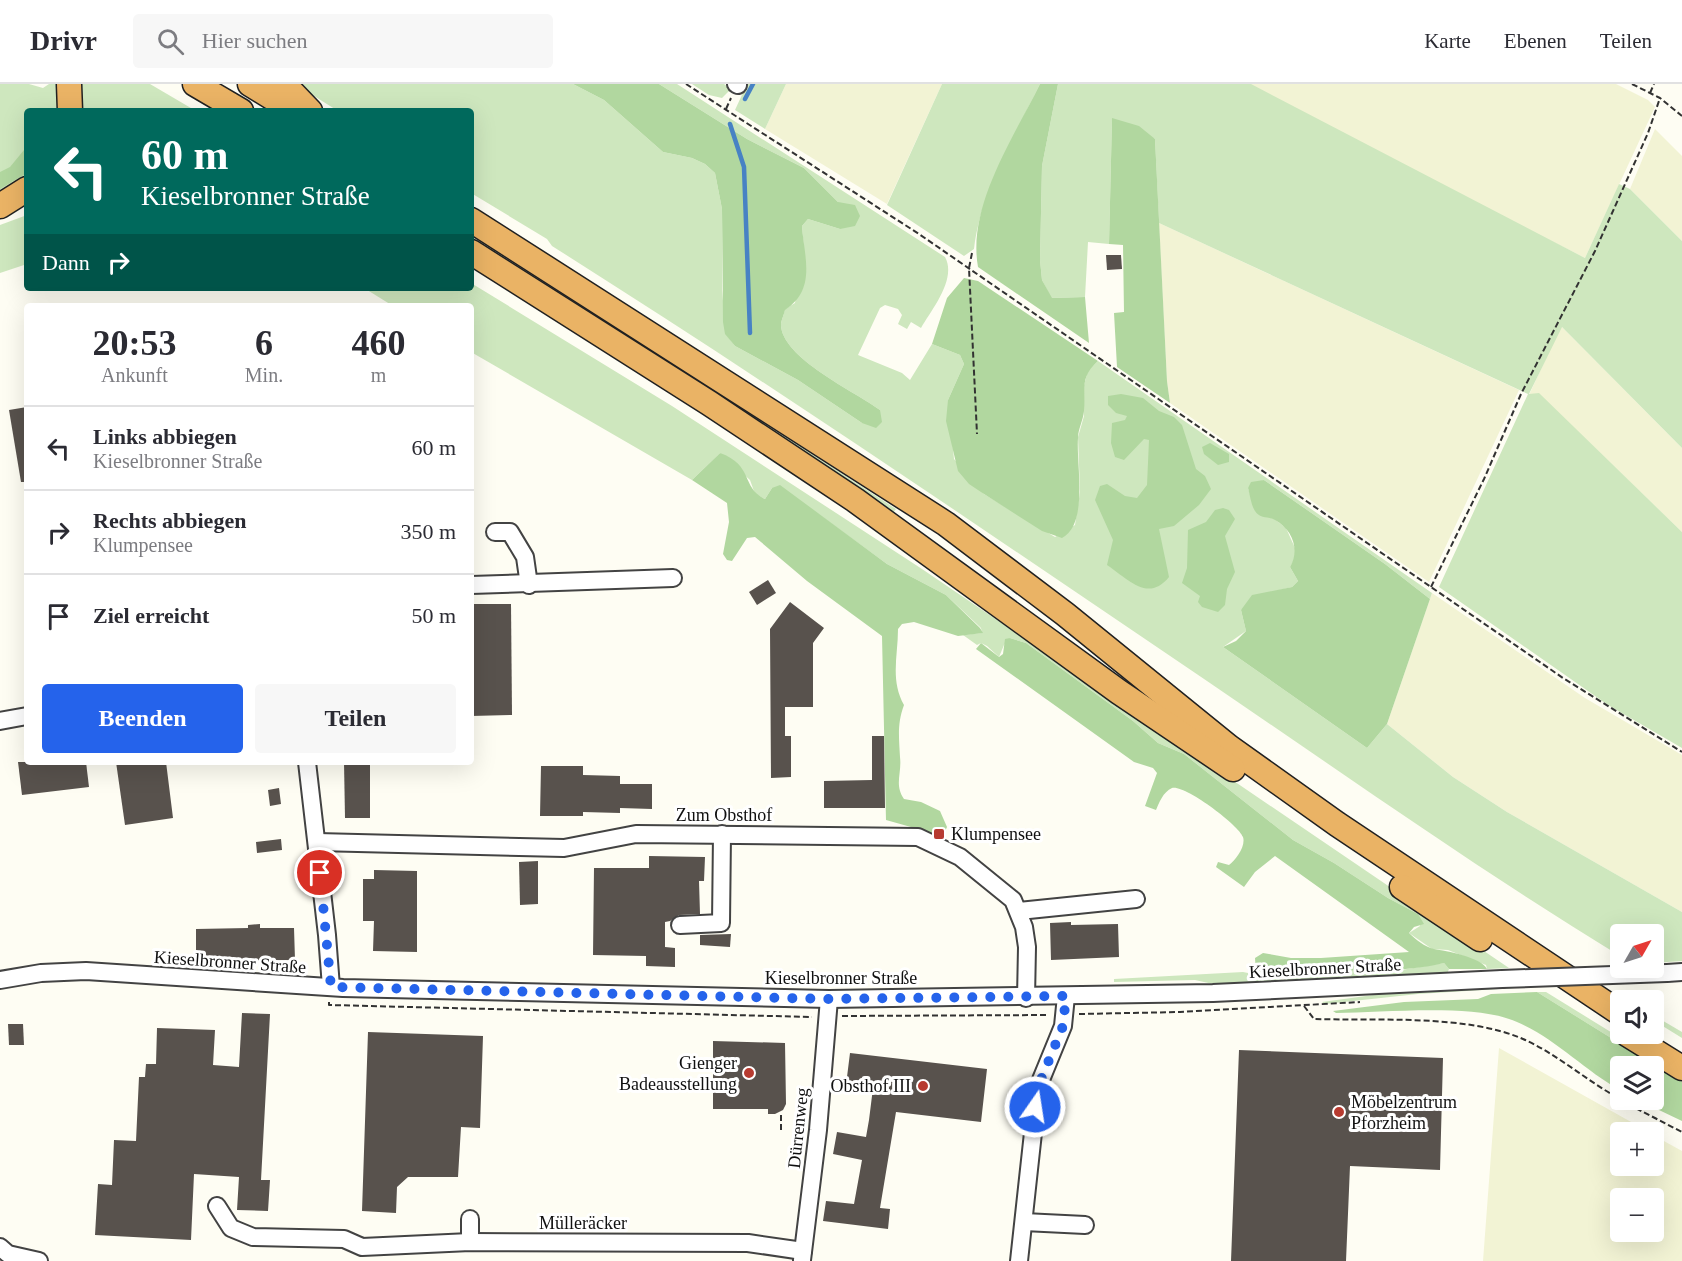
<!DOCTYPE html>
<html lang="de">
<meta charset="utf-8">
<style>
body{margin:0;font-family:Georgia,serif;background:#f7f7f7;color:#2b2b33;height:100vh;display:flex;flex-direction:column;font-size:22px;white-space:nowrap}
*{box-sizing:border-box;margin:0}
p{font-size:20px;color:#7c7c81}
.icon{flex:none;width:33px;height:33px;fill:none;stroke:currentColor;stroke-width:2;stroke-linecap:round;stroke-linejoin:round}
.map{position:relative;flex:1;overflow:hidden}
.drawer{position:absolute;left:24px;top:219px;width:450px;height:462px;display:flex;flex-direction:column;background:#fff;border-radius:6px;box-shadow:0 6px 24px #0002}
.drawer>*{flex:none}
.hud{position:absolute;left:24px;top:24px;width:450px;height:183px;border-radius:6px;box-shadow:0 6px 24px #0002;background:#00695c;color:#fff;overflow:hidden}
.needle{width:39px;rotate:51deg}
.buttons{position:absolute;left:1610px;top:840px;display:grid;gap:12px}
.buttons a{display:grid;place-items:center;width:54px;height:54px;border-radius:6px;background:#fff;box-shadow:0 6px 24px #0002;font-size:30px}
.pin{position:absolute;display:grid;place-items:center;width:51px;height:51px;color:#fff;margin:-26px;border:3px solid #fff;border-radius:50%;box-shadow:0 2px 6px #0007}
.me{position:absolute;width:66px;margin:-33px;rotate:13deg;stroke-linejoin:round;filter:drop-shadow(0 0 4px #0008)}
.turn{display:flex;align-items:center;gap:21px;height:126px;padding:0 18px;font-size:27px}
.turn .icon{width:78px;height:78px;stroke-width:2.5}
.turn b{display:block;font-size:42px;line-height:51px}
.then{display:flex;align-items:center;height:57px;padding:0 18px;background:#0003;gap:12px;font-size:22px}
.eta{display:flex;justify-content:space-evenly;align-items:center;height:102px;text-align:center}
.eta b{font-size:36px;font-weight:700;line-height:42px}
.button{display:flex;gap:12px;margin-top:auto;padding:12px 18px}
.button a{flex:1;height:69px;border-radius:6px;background:#2563eb;color:#fff;font-size:24px;font-weight:700;line-height:69px;text-align:center}
.button a+a{background:#f7f7f7;color:#2b2b33}
ul{padding:0;list-style:none}
li{display:flex;align-items:center;gap:18px;height:84px;padding:0 18px;border-top:2px solid #e1e1e2}
li div{flex:1}
li b{display:block;font-size:22px}
li em{font-style:normal}
header{display:flex;align-items:center;gap:36px;box-sizing:border-box;height:84px;padding:0 30px;background:#fff;border-bottom:2px solid #e1e1e2}
header strong{font-size:28px}
nav{display:flex;gap:33px;margin-inline-start:auto;font-size:21px}
.search{width:420px;height:54px;background:#f7f7f7;display:flex;align-items:center;gap:15px;box-sizing:border-box;padding:0 21px;border-radius:6px;color:#7c7c81;font-size:22px}
.map>svg:first-child{display:block}
.farmland{fill:#f2f3d4;fill-rule:evenodd}
.green{fill:#cee7be}
.forest{fill:#b1d79f}
.lines{fill:none;stroke-linecap:round;stroke-linejoin:round}
.stream{stroke:#4782c4;stroke-width:4.5}
.building{fill:#58524d}
.minor-casing{stroke:#434343;stroke-width:20}
.highway-casing{stroke:#212121;stroke-width:27}
.path{stroke:#323232;stroke-width:2;stroke-dasharray:6 3;stroke-linecap:butt}
.minor{stroke:#fff;stroke-width:16}
.highway{stroke:#eab365;stroke-width:24}
.minor-bridge-casing{stroke:#434343;stroke-width:20;stroke-linecap:butt}
.minor-bridge{stroke:#fff;stroke-width:16}
.route{stroke:#2563eb;stroke-width:10;stroke-dasharray:0 18}
.poi-dot{fill:#b73b30;stroke:#fff;stroke-width:2}
.labels{text-anchor:middle;dominant-baseline:central;stroke-width:6;stroke-linejoin:round;paint-order:stroke}
.street-label{font-size:18px;fill:#101010;stroke:#fff}
.poi-label{font-size:18px;fill:#101010;stroke:#fff;text-anchor:start}
</style>
<header>
<strong>Drivr</strong>
<div class="search"><svg class="icon" aria-label="search" viewBox="0 0 24 24"><circle cx="10" cy="10" r="6"/><path d="M15 15l6 6"/></svg>Hier suchen</div>
<nav><a>Karte</a><a>Ebenen</a><a>Teilen</a></nav>
</header>
<div class="map">
<svg width="1682" height="1177" viewBox="0 0 1682 1177">
<rect width="100%" height="100%" fill="#fefdf3"/>
<g class="farmland">
<path d="M786 0H942L887 120 765 45Z"/>
<path d="M1241 0H1616L1648 16 1655 23 1585 174Z"/>
<path d="M1655 45 1682 72V157L1630 105Z"/>
<path d="M1159 139 1519 306 1429 498 1170 319 1167 297Z"/>
<path d="M1561 242 1682 364V448L1539 310 1529 311Z"/>
<path d="M1432 509 1585 614 1682 671V828L1507 728 1453 693 1387 640Z"/>
<path d="M1499 964 1649 1048H1620V1082H1653V1051L1682 1067V1177H1483ZM1653 1114V1148H1620V1114Z"/>
</g>
<g class="green">
<path d="M0 0H29L43 4 49 0H63L64 27H27V97L0 114Z"/>
<path d="M75 0H150L196 27H76Z"/>
<path d="M295 0H573L604 16 663 68 692 74 705 80 715 89 722 125V206L726 250 735 262 798 296 862 339 880 326C856 308 779 273 781 239 782 235 784 230 785 225L795 219 804 165 802 142 808 135 840 145 838 118 804 84 747 55 659 0H677L945 173C957 195 932 225 921 244L911 238 907 245 898 240 902 231 898 225 885 221 880 224 858 271 902 289 910 296 932 260 960 271 964 280 948 316 954 375 984 410 1055 453 1075 441 1080 408 1078 353 1084 332 1083 305 1088 286 1098 277 1432 509 1430 515 1385 480 1264 396 1248 404 1250 410 1273 434 1286 444 1295 464 1296 473 1290 483 1298 497 1292 503 1276 507 1241 526 1246 547 1223 563 1367 664 1387 640 1453 693 1507 728 1682 828V877L1653 879V850H1620V872C1479 786 1344 690 1207 597 990 450 774 302 552 162L547 155 471 109V27H338Z"/>
<path d="M692 0H724L731 5 722 14 709 11Z"/>
<path d="M747 0H786L765 45 735 26Z"/>
<path d="M942 0H1040C1015 52 981 106 974 165L964 172 887 121Z"/>
<path d="M1058 0H1251L1585 174 1619 100 1630 105 1682 157V364L1562 243 1529 310 1539 309 1682 448V664L1608 621 1439 503 1528 310 1159 139 1155 55 1112 35 1109 160 1088 158 1085 213 1051 214 1042 196 1040 176 1042 82Z"/>
<path d="M27 131V180L0 189V141Z"/>
<path d="M471 152 683 286 896 425 893 429 471 157Z"/>
<path d="M471 199 672 322 922 485 1509 884 1487 885 1486 881 1448 866 1432 865 1409 849 1420 842 1418 830 1388 814 1334 779 1293 756 1184 670 1158 659 1133 637 1026 559 1010 554 1004 561 999 573 987 562 981 559 977 561 963 551 982 549 981 544 946 511 887 480 817 429 772 404 765 415 755 410 750 396 720 369 692 396 471 268V222H393L364 204H471Z"/>
<path d="M1444 879 1449 885 1447 890 1300 896 1257 901 1213 900 1195 896 1114 898V895L1243 888 1283 896 1316 888 1401 886Z"/>
<path d="M1514 902 1515 904 1418 910 1325 920 1322 918 1395 908Z"/>
<path d="M1537 908H1546L1682 992V998Z"/>
<path d="M1653 931 1682 948V954L1653 936Z"/>
</g>
<g class="forest">
<path d="M573 0H659L747 55 804 84 838 118 855 121 860 132 855 142 840 145 808 135 802 142C804 173 817 205 785 226 784 230 782 235 781 239 779 273 856 308 880 326L882 338 876 344 862 339 798 296 735 262 725 250 723 238 722 125 715 89 705 80 692 74 663 68 604 16Z"/>
<path d="M1040 0H1058L1042 82 1040 176 1042 196 1052 214 1085 213 1089 259 978 183C967 122 1014 53 1040 0Z"/>
<path d="M1112 34 1139 42 1155 55 1167 297 1170 319 1117 283 1114 229 1124 228 1123 161 1109 160Z"/>
<path d="M24 66H27V89L0 105V88L10 83Z"/>
<path d="M964 194 978 197 1098 277C1079 294 1086 305 1084 327 1083 337 1078 345 1078 354 1076 380 1089 440 1062 454L1042 447 984 410 969 400 958 387 946 337 948 316 964 280 960 271 932 260 947 214Z"/>
<path d="M1121 310 1143 314 1159 327 1174 333 1182 341 1196 385 1205 392 1211 405 1199 421 1174 442 1159 445 1169 493C1148 519 1128 495 1107 481L1113 456 1095 416 1100 402 1107 400 1125 412 1137 414 1147 401 1149 356 1144 355 1124 376 1115 373 1111 359 1112 339 1125 336 1127 332 1116 329 1108 321V312Z"/>
<path d="M1210 359 1229 370V378L1218 381 1204 370 1202 363Z"/>
<path d="M720 369C754 381 741 404 765 415L772 404 780 401 887 480 946 511 980 544 983 549 958 552 914 538 902 540 898 545C898 572 890 596 904 621 897 640 899 653 900 673 902 690 894 700 904 715L921 718 940 727 947 743 943 752 886 736 882 552 807 497 755 453 747 454 732 477 727 476 723 470 729 438 727 419 692 396Z"/>
<path d="M1264 396 1385 480 1430 515 1387 640 1367 664 1223 563 1236 557 1246 547 1241 526 1252 511 1292 503 1298 497 1290 483C1300 466 1293 446 1275 436 1268 432 1260 435 1255 427 1251 421 1250 411 1248 404L1251 398Z"/>
<path d="M1223 424 1229 426 1235 435 1225 452 1235 488 1227 505 1225 521 1218 528 1202 523 1198 518 1200 512 1182 499 1187 484 1188 446 1206 438 1215 426Z"/>
<path d="M1010 554 1026 559 1133 637 1158 659 1184 670 1293 756 1334 779 1388 814 1418 830 1424 840 1414 843 1409 849C1415 855 1425 863 1434 865 1446 867 1481 873 1487 885H1449L1444 879C1403 889 1361 885 1319 888 1296 890 1279 900 1256 889L1255 874 1263 869 1291 874H1321L1409 868 1275 772 1255 788 1244 803 1216 783 1218 778 1229 781C1236 776 1246 762 1243 753 1239 741 1184 700 1172 704 1163 708 1159 719 1156 726L1145 722 1157 689 1153 684 1134 678 976 565 981 559 999 573 1003 570 1005 555Z"/>
<path d="M1537 908 1682 998V1037L1638 1016H1653V982H1620V1006C1584 986 1555 954 1517 938 1475 919 1384 929 1336 929L1333 927 1404 918 1478 915 1491 910Z"/>
</g>
<g class="lines">
<g class="stream">
<path d="M745 15 753 0"/>
<path d="M730 40 744 83 750 249"/>
</g>
</g>
<g class="building">
<path d="M1106 171H1121L1122 185 1107 186Z"/>
<path d="M27 323V398H21L9 326Z"/>
<path d="M768 496 776 509 757 521 749 508Z"/>
<path d="M790 518 824 544 813 559V623H785V652H791V693L771 694 770 545Z"/>
<path d="M471 520H511L512 631 471 632Z"/>
<path d="M872 652H884L885 724H824V697L872 696Z"/>
<path d="M18 678H86L89 703 22 711Z"/>
<path d="M116 678H166L173 734 125 741Z"/>
<path d="M344 678H370V734H345Z"/>
<path d="M541 682H583V691L620 692V700H652V725L620 724V729L583 728V732H540Z"/>
<path d="M279 704 281 720 270 722 268 706Z"/>
<path d="M281 755 282 766 257 769 256 758Z"/>
<path d="M649 772 705 773 704 797H699L700 830 679 831 670 837 665 838V863L675 864V883L646 882V872L593 871 594 784H649Z"/>
<path d="M538 777V820L520 821 519 778Z"/>
<path d="M374 786 417 787V868L373 867 374 837H363V795H374Z"/>
<path d="M1071 838V841L1118 840 1119 873 1051 876 1050 839Z"/>
<path d="M260 840V844H294L295 876 196 877V845L248 844V841Z"/>
<path d="M731 850 730 863 700 861V851Z"/>
<path d="M242 929 270 930 261 1096H270L268 1127 237 1126 239 1093 194 1090 191 1156 95 1151 98 1100 112 1101 114 1056 136 1057 139 993H145L146 980H156L157 944 215 946 213 981 239 983Z"/>
<path d="M8 940H23L24 961H9Z"/>
<path d="M368 948 483 952 480 1044 461 1043 458 1093H408L397 1103 396 1129 362 1127Z"/>
<path d="M713 957 785 959 786 1020 783 1026 775 1030H768V1025H713Z"/>
<path d="M1239 966 1443 974 1440 1086 1350 1082 1346 1177H1231Z"/>
<path d="M850 969 987 985 981 1038 896 1028 880 1124 890 1125 888 1145 823 1137 826 1117 854 1120 862 1076 833 1070 837 1048 866 1053 869 1036 873 1004 846 1001Z"/>
</g>
<g class="lines">
<g class="minor-casing">
<g id="minor">
<path d="M736 0 738 1"/>
<path d="M495 448H510L525 473 529 501"/>
<path d="M471 501 673 494"/>
<path d="M0 637 27 632"/>
<path d="M307 678 327 851 331 903"/>
<path d="M317 758 564 764 636 750 918 753 960 773 1013 816 1024 843 1027 863 1026 914"/>
<path d="M1019 827 1136 815"/>
<path d="M680 841 721 839 722 750"/>
<path d="M1667 889 1682 888"/>
<path d="M0 896 41 889 86 887 343 904 829 915 1213 909 1502 895"/>
<path d="M217 1122 231 1144 253 1153 344 1155 362 1163 470 1158 748 1159 803 1167"/>
<path d="M1024 1138 1085 1141"/>
<path d="M470 1158V1135"/>
<path d="M0 1163 8 1170 39 1177"/>
<path d="M802 1176 818 1046 829 915"/>
<path d="M1019 1177 1038 1003 1063 942 1066 912"/>
</g>
</g>
<g class="highway-casing">
<g id="highway">
<path d="M69 0 70 27"/>
<path d="M195 0 241 27"/>
<path d="M250 0 294 27"/>
<path d="M284 0 310 27"/>
<path d="M0 122 27 105"/>
<path d="M471 136 946 440 1065 530 1229 663 1337 740 1620 929"/>
<path d="M471 168 709 319 855 416 1119 608 1233 685"/>
<path d="M1402 803 1480 855"/>
<path d="M1627 950 1682 984"/>
</g>
</g>
<g class="path">
<path d="M686 0 919 150 1563 594 1682 668"/>
<path d="M1632 0 1660 14 1682 32"/>
<path d="M1650 9 1654 0"/>
<path d="M726 25 731 14"/>
<path d="M972 169 969 184 977 350"/>
<path d="M1431 503 1484 395 1521 310 1595 167 1648 49 1660 14"/>
<path d="M329 918V921L812 933"/>
<path d="M1304 922 1314 935C1376 937 1466 930 1523 955 1557 970 1587 997 1620 1015"/>
<path d="M1079 930 1180 928 1360 918"/>
<path d="M842 932 1049 931"/>
<path d="M1620 1016 1682 1048"/>
<path d="M781 1046V1028"/>
</g>
<use href="#minor" class="minor"/>
<use href="#highway" class="highway"/>
<g class="minor-bridge-casing">
<path id="minor-bridge" d="M1502 895 1667 889"/>
</g>
<use href="#minor-bridge" class="minor-bridge"/>
</g>
<g class="lines">
<path class="route" d="M320 789 331 903 828 915 1066 912 1063 942 1038 1003 1035 1023"/>
</g>
<g class="poi-dot">
<rect x="933" y="744" width="12" height="12" rx="3"/>
<circle cx="749" cy="989" r="6"/>
<circle cx="923" cy="1002" r="6"/>
<circle cx="1339" cy="1028" r="6"/>
</g>
<g class="labels">
<g class="street-label">
<text x="724" y="731">Zum Obsthof</text>
<text transform="translate(230 878) rotate(4)">Kieselbronner Straße</text>
<text transform="translate(1325 884) rotate(-3)">Kieselbronner Straße</text>
<text x="841" y="894">Kieselbronner Straße</text>
<text transform="translate(798 1044) rotate(-84)">Dürrenweg</text>
<text x="583" y="1139">Mülleräcker</text>
</g>
<g class="poi-label">
<text x="951" y="750">Klumpensee</text>
<text x="737" y="979" text-anchor="end">Gienger<tspan x="737" dy="21">Badeausstellung</tspan></text>
<text x="911" y="1002" text-anchor="end">Obsthof III</text>
<text x="1351" y="1018">Möbelzentrum<tspan x="1351" dy="21">Pforzheim</tspan></text>
</g>
</g>
</svg>
<div class="buttons">
<a><svg class="needle" viewBox="-14 -14 28 28"><path d="M0-13l5 13h-10z" fill="#e53935"/><path d="M0 13l5-13h-10z" fill="#7c7c81"/></svg></a>
<a><svg class="icon" aria-label="sound" viewBox="0 0 24 24"><path d="M4 9h4l5-4v14l-5-4H4zM17 9q2 3 0 6"/></svg></a>
<a><svg class="icon" aria-label="layers" viewBox="0 0 24 24"><path d="M12 4l9 5-9 5-9-5zM3 14l9 5 9-5"/></svg></a>
<a>+</a>
<a>−</a>
</div>
<div class="pin" style="left:320px;top:789px;background:#d93025"><svg class="icon" aria-label="arrive" viewBox="0 0 24 24"><path d="M6 21V4h12l-3 4 3 4H6"/></svg></div>
<svg class="me" style="left:1035px;top:1023px" viewBox="-20 -20 40 40"><circle r="17" fill="#2563eb" stroke="#fff" stroke-width="3"/><path d="M0-11L8 9 0 5-8 9z" fill="#fff"/></svg>
<div class="hud">
<div class="turn"><svg class="icon" aria-label="left" viewBox="0 0 24 24"><path d="M17 20v-9H6M10 6l-5 5 5 5"/></svg><div><b>60 m</b>Kieselbronner Straße</div></div>
<div class="then">Dann<svg class="icon" aria-label="right" viewBox="0 0 24 24"><path d="M7 20v-9h11M14 6l5 5-5 5"/></svg></div>
</div>
<section class="drawer">
<div class="eta">
<div><b>20:53</b><p>Ankunft</p></div>
<div><b>6</b><p>Min.</p></div>
<div><b>460</b><p>m</p></div>
</div>
<ul>
<li><svg class="icon" aria-label="left" viewBox="0 0 24 24"><path d="M17 20v-9H6M10 6l-5 5 5 5"/></svg><div><b>Links abbiegen</b><p>Kieselbronner Straße</p></div><em>60 m</em></li>
<li><svg class="icon" aria-label="right" viewBox="0 0 24 24"><path d="M7 20v-9h11M14 6l5 5-5 5"/></svg><div><b>Rechts abbiegen</b><p>Klumpensee</p></div><em>350 m</em></li>
<li><svg class="icon" aria-label="arrive" viewBox="0 0 24 24"><path d="M6 21V4h12l-3 4 3 4H6"/></svg><div><b>Ziel erreicht</b></div><em>50 m</em></li>
</ul>
<div class="button"><a>Beenden</a><a>Teilen</a></div>
</section>
</div>
